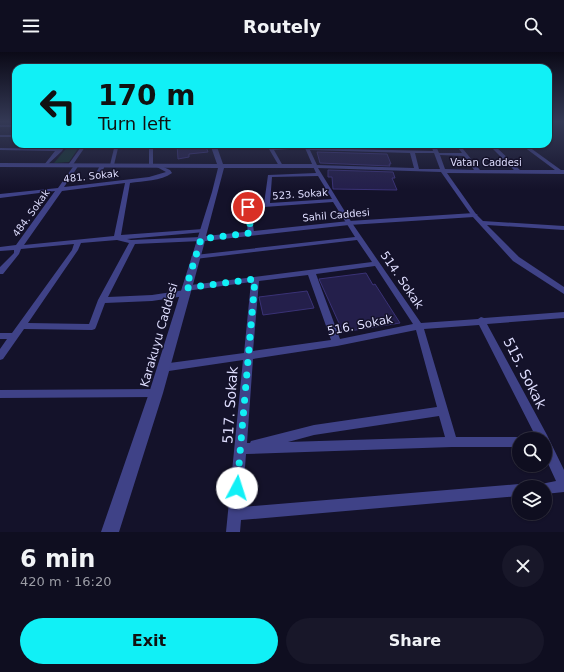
<!DOCTYPE html>
<meta charset="utf-8">
<style>
body{margin:0;font-family:"DejaVu Sans",sans-serif;background:#181729;color:#f1f3f6;height:100vh;display:flex;flex-direction:column;font-size:15px;white-space:nowrap}
*{box-sizing:border-box;margin:0}
p{font-size:13px;color:#9b9ca5}
.icon{flex:none;width:22px;height:22px;fill:none;stroke:currentColor;stroke-width:2;stroke-linecap:round;stroke-linejoin:round}
.map{position:relative;height:480px;overflow:hidden}
.details{display:flex;flex-direction:column;background:#0f0e20;flex:1}
.details>*{flex:none}
.guide{position:absolute;left:12px;top:12px;width:540px;height:84px;border-radius:12px;box-shadow:0 1px 3px #0004,0 0 0 1px #2f2e3e;background:#11f0f6;color:#111;overflow:hidden}
.controls{position:absolute;left:512px;top:380px;display:grid;gap:8px}
.controls a{display:grid;place-items:center;width:40px;height:40px;border-radius:50%;background:#0f0e20;box-shadow:0 1px 3px #0004,0 0 0 1px #2f2e3e;font-size:20px}
.pin{position:absolute;display:grid;place-items:center;width:34px;height:34px;color:#fff;margin:-17px;border:2px solid #fff;border-radius:50%;box-shadow:0 1px 4px #0007}
.me{position:absolute;width:44px;margin:-22px;rotate:5deg;stroke-linejoin:round;filter:drop-shadow(0 0 3px #0008)}
.turn{display:flex;align-items:center;gap:14px;height:84px;padding:0 20px;font-size:18px}
.turn .icon{width:52px;height:52px;stroke-width:2.5}
.turn b{display:block;font-size:28px;line-height:34px}
.round{display:grid;place-items:center;flex:none;width:42px;height:42px;border-radius:21px;background:#181729}
.summary{display:flex;align-items:center;justify-content:space-between;height:68px;padding:0 20px}
h1{font-size:24px;font-weight:700;line-height:30px}
.cta{display:flex;gap:8px;margin-top:auto;padding:8px 20px}
.cta a{flex:1;height:46px;border-radius:24px;background:#11f0f6;color:#111;font-size:16px;font-weight:700;line-height:46px;text-align:center}
.cta a+a{background:#181729;color:#f1f3f6}
header{display:flex;justify-content:space-between;align-items:center;height:52px;padding:0 20px;background:#0f0e20;font-size:18px;font-weight:700}
.map>svg:first-child{display:block}
.green{fill:#153431}
.building{fill:#241f4b;stroke:#3a3276}
.lines{fill:none;stroke-linecap:round;stroke-linejoin:round}
.minor{fill:#3f4287;fill-rule:evenodd}
.tertiary{fill:#3f4287;fill-rule:evenodd}
.route{stroke:#11f0f6;stroke-width:7;stroke-dasharray:0 12.6}
.labels{text-anchor:middle;dominant-baseline:central;stroke-width:3;stroke-linejoin:round;paint-order:stroke}
.far-street-label{font-size:10px;fill:#deddfe;stroke:#14122a}
.street-label{font-size:12px;fill:#deddfe;stroke:#14122a}
.near-street-label{font-size:14px;fill:#deddfe;stroke:#14122a}
</style>
<header><svg class="icon" aria-label="menu" viewBox="0 0 24 24"><path d="M4 6h16M4 12h16M4 18h16"/></svg>Routely<svg class="icon" aria-label="search" viewBox="0 0 24 24"><circle cx="10" cy="10" r="6"/><path d="M15 15l6 6"/></svg></header>
<div class="map">
<svg width="564" height="480" viewBox="0 0 564 480">
<rect width="100%" height="100%" fill="#14122a"/>
<path class="green" d="M70 92H81L69 110 54 111Z"/>
<g class="building">
<path d="M177 92H205L208 100 189 102V105L178 107Z"/>
<path d="M317 100 387 102 391 112H389L390 114 320 111Z"/>
<path d="M328 118 393 120 395 126H392L397 138 333 137 332 125H328Z"/>
<path d="M366 221 373 233 375 232 400 271 343 280 319 227Z"/>
<path d="M307 239 314 256 263 263 259 245Z"/>
</g>
<g class="lines">
<g class="minor">
<rect x="0" y="73" width="16" height="2"/>
<rect x="0" y="83" width="16" height="2"/>
<path d="M62 92H66L62 99 46 114 44 113 55 99 0 98V96L58 97Z"/>
<path d="M83 92H87L72 114H68V113Z"/>
<path d="M115 92H119L114 113 112 114 110 113Z"/>
<path d="M149 92H153V113L151 114 149 113Z"/>
<path d="M235 92H239L241 95 270 93 272 94 270 95 239 97H237Z"/>
<path d="M303 92H307L309 96 433 99 431 92H435L439 101H462L455 92H459L480 118H514L488 92H493L520 118H555L520 92H525L561 118H564V122L447 121 476 162 483 169 564 174V178L487 173 519 205 564 235V242L513 209 472 164 441 120 318 116 352 171 421 271 478 267 481 265 484 266 564 260V266L487 272 547 383 564 418V440L545 442V435H539L541 432 556 429 545 405V387H537L479 273 424 277 456 385H519L523 387H519V395H452L246 402 242 455 519 432 524 435H519V444L241 468 240 480H226L243 308 162 320 159 319 157 316 159 313 162 312 244 301 251 230 186 239 182 236 183 234 372 210 357 188 195 207 191 205 195 203 355 185 333 150 251 156 254 181 251 183 248 181 245 155 248 153 264 152 268 123 316 121 305 96 274 98 283 114 281 115 279 114 269 97 271 96 304 94ZM310 98 410 101 414 116 317 113ZM415 101H434L440 117H419ZM440 103 464 104 474 118 445 117ZM318 124 332 147 270 151 272 125ZM375 214 413 272 340 287 316 222ZM308 223 331 288 253 299 259 229ZM416 278 437 355 314 373 255 388 251 389 250 391H247L253 307 337 294ZM439 364 445 385 288 390 314 383Z"/>
<path d="M75 112 79 113 64 135 149 125 166 120 155 114V113L157 112 170 118 172 121C161 129 143 129 130 131L121 183 203 177 205 178V180L127 187 131 188 201 185 204 187 201 189 135 192 108 245 152 243 185 238 189 241 185 244 152 249 105 251 96 275 95 277 92 278 24 277 3 307 0 308V297L7 287H0V281H12L72 198 74 192 21 197 19 202 3 222H0V215L14 201V198L0 199V195L16 193 55 139 0 146V142L58 136ZM125 131 114 184 24 193 62 139ZM117 188 129 191 98 248 89 272 28 271 78 198 81 191Z"/>
<path d="M101 112 105 113 103 118 114 125V127H110L98 120 97 119Z"/>
<path d="M156 337 160 338 161 341 160 344 156 345 0 346V338Z"/>
</g>
<path class="tertiary" d="M210 92H216L223 112H315L318 114 315 116H224L206 184 349 169 474 161 478 163 474 165 349 173 205 189 163 341 119 480H101L149 341 212 140 218 116 0 115V111L217 112Z"/>
</g>
<linearGradient id="sky" x2="0" y2="1"><stop stop-color="#0b0a17"/><stop offset="0.51" stop-color="#343955"/><stop offset="1" stop-color="#343955" stop-opacity="0"/></linearGradient>
<rect width="564" height="137" fill="url(#sky)"/>
<g class="lines">
<path class="route" d="M237 436 255 227 186 236 201 187 251 181 248 155"/>
</g>
<g class="labels">
<g class="far-street-label">
<text x="486" y="110">Vatan Caddesi</text>
<text transform="translate(91 124) rotate(-6)">481. Sokak</text>
<text transform="translate(300 142) rotate(-4)">523. Sokak</text>
<text transform="translate(31 161) rotate(-54)">484. Sokak</text>
<text transform="translate(336 163) rotate(-5)">Sahil Caddesi</text>
</g>
<g class="street-label">
<text transform="translate(402 228) rotate(56)">514. Sokak</text>
<text transform="translate(360 273) rotate(-11)">516. Sokak</text>
<text transform="translate(159 283) rotate(-74)">Karakuyu Caddesi</text>
</g>
<g class="near-street-label">
<text transform="translate(525 321) rotate(63)">515. Sokak</text>
<text transform="translate(230 353) rotate(-86)">517. Sokak</text>
</g>
</g>
</svg>
<div class="controls">
<a><svg class="icon" aria-label="search" viewBox="0 0 24 24"><circle cx="10" cy="10" r="6"/><path d="M15 15l6 6"/></svg></a>
<a><svg class="icon" aria-label="layers" viewBox="0 0 24 24"><path d="M12 4l9 5-9 5-9-5zM3 14l9 5 9-5"/></svg></a>
</div>
<div class="pin" style="left:248px;top:155px;background:#d93025"><svg class="icon" aria-label="arrive" viewBox="0 0 24 24"><path d="M6 21V4h12l-3 4 3 4H6"/></svg></div>
<svg class="me" style="left:237px;top:436px" viewBox="-20 -20 40 40"><circle r="19" fill="#fff"/><path d="M0-13L10 11 0 6-10 11z" fill="#11f0f6"/></svg>
<div class="guide">
<div class="turn"><svg class="icon" aria-label="left" viewBox="0 0 24 24"><path d="M17 20v-9H6M10 6l-5 5 5 5"/></svg><div><b>170 m</b>Turn left</div></div>
</div>
</div>
<section class="details">
<div class="summary"><div><h1>6 min</h1><p>420 m · 16:20</p></div><a class="round"><svg class="icon" aria-label="close" viewBox="0 0 24 24"><path d="M6 6l12 12M18 6L6 18"/></svg></a></div>
<div class="cta"><a>Exit</a><a>Share</a></div>
</section>
